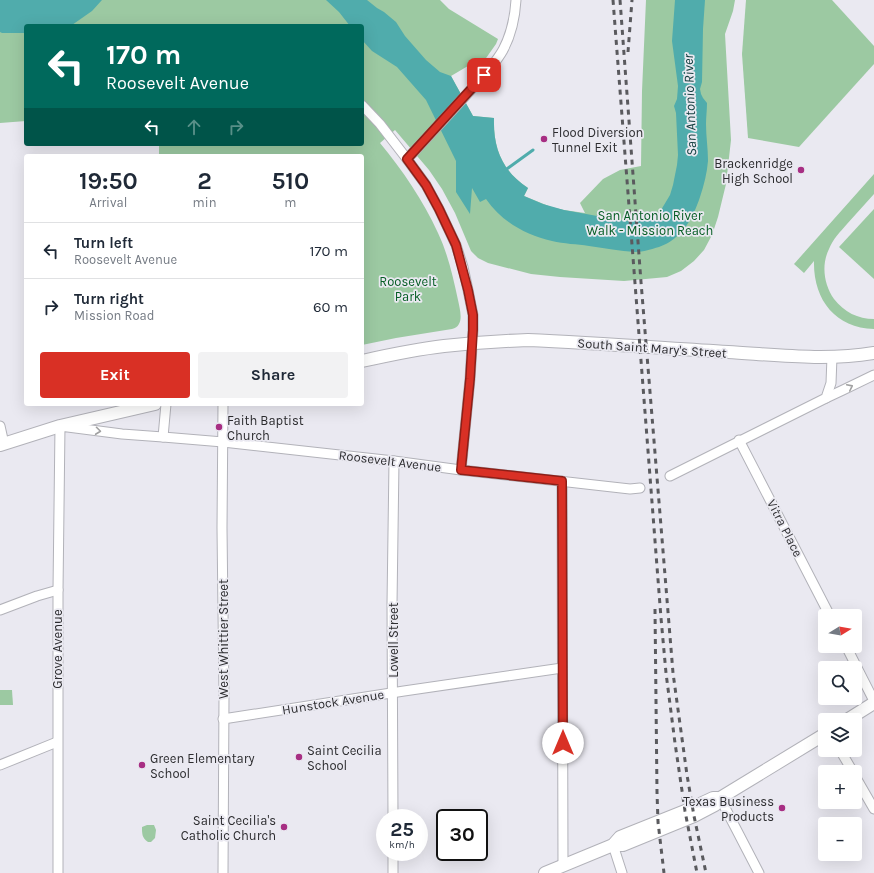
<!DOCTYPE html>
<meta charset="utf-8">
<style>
body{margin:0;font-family:Karla,sans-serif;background:#f2f2f3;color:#1f2937;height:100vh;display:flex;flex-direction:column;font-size:15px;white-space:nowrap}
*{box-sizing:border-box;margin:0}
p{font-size:13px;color:#747a83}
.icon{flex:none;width:22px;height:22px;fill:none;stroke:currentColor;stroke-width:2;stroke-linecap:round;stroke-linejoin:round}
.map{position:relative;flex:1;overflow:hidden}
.sheet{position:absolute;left:24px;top:154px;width:340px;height:252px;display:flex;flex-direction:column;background:#fff;border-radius:4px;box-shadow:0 4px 16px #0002}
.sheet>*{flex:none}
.banner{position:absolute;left:24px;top:24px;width:340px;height:122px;border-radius:4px;box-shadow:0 4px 16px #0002;background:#00695c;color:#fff;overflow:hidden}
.needle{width:26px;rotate:79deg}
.fabs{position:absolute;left:818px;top:609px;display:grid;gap:8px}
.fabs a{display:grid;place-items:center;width:44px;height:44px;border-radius:4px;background:#fff;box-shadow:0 4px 16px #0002;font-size:20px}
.speed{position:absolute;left:376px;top:809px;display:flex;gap:8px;font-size:20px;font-weight:700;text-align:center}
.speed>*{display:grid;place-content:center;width:52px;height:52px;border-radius:50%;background:#fff;box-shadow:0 4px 16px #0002;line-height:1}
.speed small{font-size:10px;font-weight:400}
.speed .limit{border:2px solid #111;border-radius:6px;background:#fff;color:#111}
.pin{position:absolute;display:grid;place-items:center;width:34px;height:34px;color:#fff;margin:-17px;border-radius:8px;box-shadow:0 2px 6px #0006}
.me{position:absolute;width:44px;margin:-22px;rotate:0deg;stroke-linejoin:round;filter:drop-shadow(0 0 3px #0008)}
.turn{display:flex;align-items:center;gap:14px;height:84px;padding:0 16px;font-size:18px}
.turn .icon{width:52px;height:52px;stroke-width:2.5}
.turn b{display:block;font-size:28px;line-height:34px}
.lanes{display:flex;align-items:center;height:38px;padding:0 16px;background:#0003;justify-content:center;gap:20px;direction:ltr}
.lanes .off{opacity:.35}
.eta{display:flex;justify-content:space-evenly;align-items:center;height:68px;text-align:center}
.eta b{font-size:24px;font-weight:700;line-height:28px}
.cta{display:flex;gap:8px;margin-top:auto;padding:8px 16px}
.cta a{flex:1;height:46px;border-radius:4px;background:#d93025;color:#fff;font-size:16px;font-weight:700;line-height:46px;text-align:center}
.cta a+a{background:#f2f2f3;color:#1f2937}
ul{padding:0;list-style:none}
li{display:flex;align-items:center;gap:12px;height:56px;padding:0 16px;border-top:1px solid #e0e1e3}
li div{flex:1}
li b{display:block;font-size:15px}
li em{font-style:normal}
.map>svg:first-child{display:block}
.green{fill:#9cc9a2}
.water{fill:#50acac}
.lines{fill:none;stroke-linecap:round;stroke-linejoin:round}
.stream{stroke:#50acac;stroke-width:3}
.minor-casing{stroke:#b2b2b9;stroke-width:11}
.secondary-casing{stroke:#b2b2b9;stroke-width:14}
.minor{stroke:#fff;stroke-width:9}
.secondary{stroke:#fff;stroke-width:12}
.rail{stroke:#5a5a5e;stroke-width:3;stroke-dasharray:5 5;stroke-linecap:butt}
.oneway{stroke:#a0a0a1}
.route-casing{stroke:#8d1f18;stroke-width:10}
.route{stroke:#d93025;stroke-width:7}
.poi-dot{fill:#a72e83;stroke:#eae9f1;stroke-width:1.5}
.labels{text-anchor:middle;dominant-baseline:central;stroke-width:3.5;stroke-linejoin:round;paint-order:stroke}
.poi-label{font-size:13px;fill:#2c2c2f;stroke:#eae9f1;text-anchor:start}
.park-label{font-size:13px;fill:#055d24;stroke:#eae9f1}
.street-label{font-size:13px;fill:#2c2c2f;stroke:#eae9f1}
.water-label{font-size:14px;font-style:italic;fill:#154041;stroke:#eae9f1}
</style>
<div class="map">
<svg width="874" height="873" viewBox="0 0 874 873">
<rect width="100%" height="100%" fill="#eae9f1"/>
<g class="green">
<path d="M0 0H440L449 9 498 39 496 44 479 68 473 63 451 76 473 116 494 118C493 148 502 171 528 188L524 196 551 207 564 210 585 213 580 203 603 179 620 170 641 166 642 91 646 0H735L733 11 725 34 731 140 726 184 718 217 712 235 704 250 694 261 681 271 667 277 624 281 560 277 531 274 488 263 478 258 471 251 455 213 442 189 429 170 395 130 380 143C403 171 423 200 438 233 448 254 453 277 458 300 460 310 465 326 452 329L396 338 362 345V156H159V144H362V26H26V121L0 123Z"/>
<path d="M746 0H832L874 46V64L799 147 748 138 742 54Z"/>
<path d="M874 174V194C865 204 856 214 847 224 840 232 833 239 829 249 821 265 824 285 834 299 844 312 858 319 874 319V329C835 328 813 299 814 261L804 273 794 264Z"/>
<path d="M874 209V279L839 247Z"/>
<path d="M0 690H12L13 705H0Z"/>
<path d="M147 825H154L156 830 155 838 151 842H148C142 838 142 834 142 827Z"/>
</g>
<g class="water">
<path d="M0 0H102L92 11 72 25 68 26H26V33H2L0 32Z"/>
<path d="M326 0H367L377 8 384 12 396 22 405 36 426 60 440 72 451 76 473 116 494 118C493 148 502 171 528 188L524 196 543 204 564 210 625 221H643L652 219 658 215 670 195 673 185 677 165 678 155 676 113 674 106 677 99 678 86 672 41 675 0H705L703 29 702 82 700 89 701 94 703 98 707 103C707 110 706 117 706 124 706 136 708 149 708 161 707 173 704 185 700 197 693 218 682 239 659 247 651 249 644 252 635 252 620 251 605 248 589 246 577 244 564 244 552 241 526 235 502 222 486 199L480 202 472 188 470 214 456 192V161L426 100 397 67 372 51 362 40V26H350L339 12Z"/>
</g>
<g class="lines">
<path class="stream" d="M504 171 533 150"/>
<g class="minor-casing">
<g id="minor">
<path d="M362 105 380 124 407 159 426 185 439 209 456 245 463 267 468 290 473 315V330L470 379 461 470"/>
<path d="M407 159C428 137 448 115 468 93 480 80 494 66 503 50 511 35 515 17 516 0"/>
<path d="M826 398 843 390 874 375"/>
<path d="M166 404 163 437 223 442 394 461 461 470 630 489 640 488"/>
<path d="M223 404 222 528 224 696 223 873"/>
<path d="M0 426 4 444"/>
<path d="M739 440 830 616"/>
<path d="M670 476 826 398 831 383 832 357"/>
<path d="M562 481 563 866"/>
<path d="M0 610 37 596 58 590"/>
<path d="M846 646 874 701"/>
<path d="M223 719 404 691 562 668"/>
<path d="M840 750 853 772"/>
<path d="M0 765 57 742"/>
<path d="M855 776 874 809"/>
<path d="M720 798 759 873"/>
<path d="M393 818 392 604 394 461"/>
<path d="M613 845 622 873"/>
<path d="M393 852V873"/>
<path d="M58 873V590L60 426 122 434 163 437"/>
</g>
</g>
<g class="secondary-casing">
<g id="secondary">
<path d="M362 361C389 355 417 349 444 346 472 343 500 341 528 340 595 343 662 348 728 352 777 355 826 361 874 353"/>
<path d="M0 445 60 426 155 404"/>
<path d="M847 720 874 703"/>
<path d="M613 845H623L694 816 715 805 720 798 825 734"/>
<path d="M545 873 613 845 620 837 685 811 713 798H717"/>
</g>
</g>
<use href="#minor" class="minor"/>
<use href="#secondary" class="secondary"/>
<g class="rail">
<path d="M613 0 661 618 666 673 675 743 685 811 697 873"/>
<path d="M620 0 641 282 673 673 687 775 694 816 706 873"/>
<path d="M628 52 632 0"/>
<path d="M655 609 657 792 658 822 664 873"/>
</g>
</g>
<defs><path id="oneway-chevron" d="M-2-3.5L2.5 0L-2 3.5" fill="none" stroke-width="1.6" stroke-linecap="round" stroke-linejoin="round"/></defs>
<g class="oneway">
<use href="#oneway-chevron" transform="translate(850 387) rotate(-26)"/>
<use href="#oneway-chevron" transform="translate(98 431) rotate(7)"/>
</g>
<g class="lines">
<g class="route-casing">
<path id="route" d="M484 75 407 159 426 185 439 209 456 245 468 290 473 315V330L470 379 461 470 562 481 563 743"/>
</g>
<use href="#route" class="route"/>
</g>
<g class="poi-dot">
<circle cx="544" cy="139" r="4"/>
<circle cx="801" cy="170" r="4"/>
<circle cx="219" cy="427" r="4"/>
<circle cx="299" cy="757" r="4"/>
<circle cx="142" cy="765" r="4"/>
<circle cx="782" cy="808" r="4"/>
<circle cx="284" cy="827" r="4"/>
</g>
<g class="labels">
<g class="poi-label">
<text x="552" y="132">Flood Diversion<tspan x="552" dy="15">Tunnel Exit</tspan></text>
<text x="793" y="163" text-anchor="end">Brackenridge<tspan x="793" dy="15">High School</tspan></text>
<text x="227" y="420">Faith Baptist<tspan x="227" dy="15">Church</tspan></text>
<text x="307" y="750">Saint Cecilia<tspan x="307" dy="15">School</tspan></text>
<text x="150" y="758">Green Elementary<tspan x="150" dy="15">School</tspan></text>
<text x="774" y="801" text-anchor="end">Texas Business<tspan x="774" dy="15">Products</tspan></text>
<text x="276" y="820" text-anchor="end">Saint Cecilia's<tspan x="276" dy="15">Catholic Church</tspan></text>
</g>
<g class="park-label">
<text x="650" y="215">San Antonio River<tspan x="650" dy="15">Walk - Mission Reach</tspan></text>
<text x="408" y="281">Roosevelt<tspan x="408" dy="15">Park</tspan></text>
</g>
<g class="street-label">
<text transform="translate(652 348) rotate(4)">South Saint Mary's Street</text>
<text transform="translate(390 461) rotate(7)">Roosevelt Avenue</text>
<text transform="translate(785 528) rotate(63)">Vitra Place</text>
<text transform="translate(223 639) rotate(-90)">West Whittier Street</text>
<text transform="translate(393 640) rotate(-90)">Lowell Street</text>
<text transform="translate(57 649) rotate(-90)">Grove Avenue</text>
<text transform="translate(333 702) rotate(-9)">Hunstock Avenue</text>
</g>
<g class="water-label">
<text transform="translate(690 105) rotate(-92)">San Antonio River</text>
</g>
</g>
</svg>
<div class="fabs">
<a><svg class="needle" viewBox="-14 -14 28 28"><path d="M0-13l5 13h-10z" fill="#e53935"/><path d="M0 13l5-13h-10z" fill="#747a83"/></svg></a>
<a><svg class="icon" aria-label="search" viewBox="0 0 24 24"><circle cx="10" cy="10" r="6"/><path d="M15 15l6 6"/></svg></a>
<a><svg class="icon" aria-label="layers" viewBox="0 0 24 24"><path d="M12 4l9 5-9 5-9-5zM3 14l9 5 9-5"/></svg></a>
<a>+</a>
<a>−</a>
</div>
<div class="speed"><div>25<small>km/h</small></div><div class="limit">30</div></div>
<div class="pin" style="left:484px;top:75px;background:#d93025"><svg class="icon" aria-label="arrive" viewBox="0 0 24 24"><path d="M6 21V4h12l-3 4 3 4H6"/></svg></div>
<svg class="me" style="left:563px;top:743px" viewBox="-20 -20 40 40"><circle r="19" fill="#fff"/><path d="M0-13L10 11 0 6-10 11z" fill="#d93025"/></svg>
<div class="banner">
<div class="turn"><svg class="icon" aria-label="left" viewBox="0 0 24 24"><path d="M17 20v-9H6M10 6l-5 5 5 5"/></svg><div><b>170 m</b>Roosevelt Avenue</div></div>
<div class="lanes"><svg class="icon" aria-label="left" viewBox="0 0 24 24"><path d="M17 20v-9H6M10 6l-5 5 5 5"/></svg><svg class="icon off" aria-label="ahead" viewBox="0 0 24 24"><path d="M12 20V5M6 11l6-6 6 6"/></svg><svg class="icon off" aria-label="right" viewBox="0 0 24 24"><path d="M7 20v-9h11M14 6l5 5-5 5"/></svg></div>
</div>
<section class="sheet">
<div class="eta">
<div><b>19:50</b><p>Arrival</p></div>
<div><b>2</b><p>min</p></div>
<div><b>510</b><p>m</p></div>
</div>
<ul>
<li><svg class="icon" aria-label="left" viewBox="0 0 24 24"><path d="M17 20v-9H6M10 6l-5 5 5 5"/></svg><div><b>Turn left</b><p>Roosevelt Avenue</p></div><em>170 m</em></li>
<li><svg class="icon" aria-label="right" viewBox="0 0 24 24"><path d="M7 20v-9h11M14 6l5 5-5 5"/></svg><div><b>Turn right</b><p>Mission Road</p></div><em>60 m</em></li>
</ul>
<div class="cta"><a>Exit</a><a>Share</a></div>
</section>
</div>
